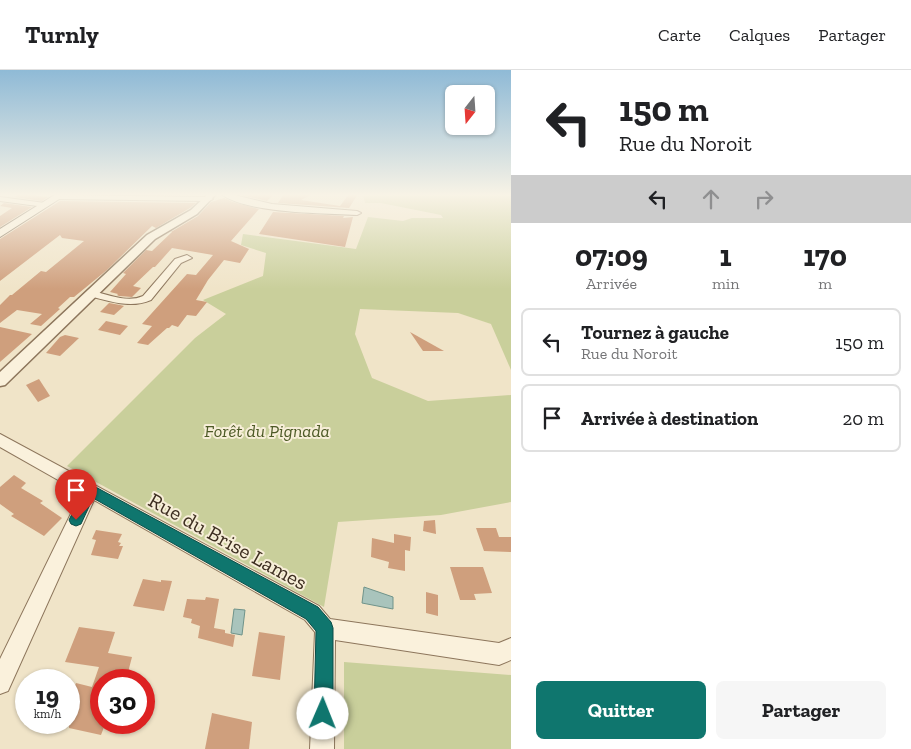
<!DOCTYPE html>
<html lang="fr">
<meta charset="utf-8">
<style>
body{margin:0;font-family:"Zilla Slab",serif;background:#f6f6f6;color:#202124;height:100vh;display:flex;flex-direction:column;font-size:19px;white-space:nowrap}
*{box-sizing:border-box;margin:0}
p{font-size:16px;color:#757577}
.icon{flex:none;width:28px;height:28px;fill:none;stroke:currentColor;stroke-width:2;stroke-linecap:round;stroke-linejoin:round}
.map{position:relative;flex:1;overflow:hidden}
.panel{display:flex;flex-direction:column;background:#fff;width:400px}
.panel>*{flex:none}
.top-card{background:#fff;color:#202124;overflow:hidden}
.needle{width:32px;rotate:197deg}
.tools{position:absolute;left:445px;top:15px;display:grid;gap:10px}
.tools a{display:grid;place-items:center;width:50px;height:50px;border-radius:8px;background:#fff;box-shadow:0 1px 4px #0004;font-size:25px}
.speed{position:absolute;left:15px;top:599px;display:flex;gap:10px;font-size:25px;font-weight:700;text-align:center}
.speed>*{display:grid;place-content:center;width:65px;height:65px;border-radius:50%;background:#fff;box-shadow:0 1px 4px #0004;line-height:1}
.speed small{font-size:12px;font-weight:400}
.speed .limit{border:8px solid #d22;background:#fff;color:#111}
.pin{position:absolute;display:grid;place-items:center;width:42px;height:42px;color:#fff;margin:-51px -21px;border-radius:50% 50% 50% 0;rotate:-45deg;box-shadow:0 0 5px #0007}
.pin .icon{rotate:45deg}
.me{position:absolute;width:55px;margin:-28px;rotate:1deg;stroke-linejoin:round;filter:drop-shadow(0 0 4px #0008)}
.turn{display:flex;align-items:center;gap:18px;height:105px;padding:0 25px;font-size:22px}
.turn .icon{width:65px;height:65px;stroke-width:2.5}
.turn b{display:block;font-size:35px;line-height:42px}
.lanes{display:flex;align-items:center;height:48px;padding:0 25px;background:#0003;justify-content:center;gap:25px;direction:ltr}
.lanes .off{opacity:.35}
.eta{display:flex;justify-content:space-evenly;align-items:center;height:85px;text-align:center}
.eta b{font-size:30px;font-weight:700;line-height:35px}
.button{display:flex;gap:10px;margin-top:auto;padding:10px 25px}
.button a{flex:1;height:58px;border-radius:8px;background:#0f766e;color:#fff;font-size:20px;font-weight:700;line-height:58px;text-align:center}
.button a+a{background:#f6f6f6;color:#202124}
ul{padding:0;list-style:none}
li{display:flex;align-items:center;gap:15px;height:68px;margin:0 10px 8px;padding:0 15px;border:2px solid #e0e0e0;border-radius:8px}
li div{flex:1}
li b{display:block;font-size:19px}
li em{font-style:normal}
header{display:flex;align-items:center;gap:30px;box-sizing:border-box;height:70px;padding:0 25px;background:#fff;border-bottom:1px solid #e0e0e0}
header strong{font-size:24px}
nav{display:flex;gap:28px;margin-inline-start:auto;font-size:18px}
main{display:flex;flex:1;min-height:0}
.map>svg:first-child{display:block}
.green{fill:#c9cf9b}
.water{fill:#a9c4bc;stroke:#6f938a}
.building{fill:#cf9f7d}
.lines{fill:none;stroke-linecap:round;stroke-linejoin:round}
.minor-casing{stroke:#8d765c;stroke-width:2}
.tertiary-casing{stroke:#8d765c;stroke-width:3}
.secondary-casing{stroke:#6f573f;stroke-width:2}
.minor{fill:#faf1dc;fill-rule:evenodd}
.tertiary{fill:#faf1dc;fill-rule:evenodd}
.secondary{fill:#faf1dc;fill-rule:evenodd}
.route{fill:#0f766e;stroke:#0a4d48}
.labels{text-anchor:middle;dominant-baseline:central;stroke-width:4;stroke-linejoin:round;paint-order:stroke}
.park-label{font-size:18px;font-style:italic;fill:#4d5a26;stroke:#f7eed8}
.near-street-label{font-size:21px;fill:#3d2e20;stroke:#f7eed8}
</style>
<header>
<strong>Turnly</strong>
<nav><a>Carte</a><a>Calques</a><a>Partager</a></nav>
</header>
<main>
<div class="map">
<svg width="511" height="679" viewBox="0 0 511 679">
<rect width="100%" height="100%" fill="#f0e4c8"/>
<g class="green">
<path d="M363 124H511V300L491 254 458 243 360 239 355 264 372 308 428 331 511 325V432L441 445 338 452 324 537 67 396 195 268 226 244 203 230 263 206 266 183 241 175 243 164 356 179 368 147 403 151 412 148H443L441 145 381 133H365Z"/>
<path d="M344 592 511 605V679H344Z"/>
</g>
<g class="water">
<path d="M364 517 393 527V539L362 533Z"/>
<path d="M234 539 245 540 242 565 231 563Z"/>
</g>
<g class="building">
<path d="M20 124H24L48 127 42 131 14 127Z"/>
<path d="M237 124H274L267 131Z"/>
<path d="M284 124H312L301 130 340 136 349 124H358L349 138 278 133Z"/>
<path d="M224 128 233 132 259 139 231 171 249 179 240 193 224 190 208 210 196 230 207 232 196 246 187 245 178 257 172 255 169 258H167L148 275 137 273 152 256 142 254 187 204 196 205 213 185 172 178 155 197H153L133 216 141 218 132 227 119 226 117 225 118 224 110 222 126 204 123 203 146 180 152 181 172 162H171L198 146 211 132Z"/>
<path d="M60 131 196 133 190 138 156 158 152 156 107 200 74 227H70L58 238 60 239 41 256 30 254 42 244 17 240 0 253V235L10 225H12L41 201 46 202 84 171 62 168 60 165 0 211V169Z"/>
<path d="M4 133 32 137 0 157V146L12 138 0 136Z"/>
<path d="M273 142 344 146 343 148 353 147 345 177 259 164Z"/>
<path d="M109 233 120 235 124 236 114 245 100 242Z"/>
<path d="M106 251 128 256 120 265 98 260Z"/>
<path d="M0 257 32 264 0 292Z"/>
<path d="M410 262 444 281H423Z"/>
<path d="M65 265 79 268 60 286 46 283 60 267Z"/>
<path d="M39 309 50 326 38 332 26 315Z"/>
<path d="M14 405 26 413 21 418 43 431 40 433 62 448 44 466 11 446 14 444 0 434V417Z"/>
<path d="M435 450 436 464 423 461 424 451Z"/>
<path d="M476 458H496L499 467H511V482L484 481Z"/>
<path d="M96 460 122 464 118 472 121 473 119 476H123L118 489 91 485 96 470 92 469Z"/>
<path d="M394 464 411 467 410 481 405 480V501L388 498 389 492 371 487 372 468 394 473Z"/>
<path d="M450 497H483L492 523 474 524 476 530H460Z"/>
<path d="M143 509 161 512V510L172 511 164 541 133 536Z"/>
<path d="M426 522 438 525V546L426 543Z"/>
<path d="M206 527 219 529 214 558 225 560V563L235 565 233 577 198 568 200 556 191 553 192 549 183 547 187 529 205 530Z"/>
<path d="M79 557 115 562 108 583 132 587 126 610 101 609V652H106L101 665 69 658V632L76 613 92 617 99 597 65 592Z"/>
<path d="M259 562 285 566 280 610 252 606Z"/>
<path d="M212 643 252 652 249 679H205Z"/>
</g>
<g class="lines">
<g class="minor-casing">
<g id="minor">
<path d="M221 124H230L272 134 357 141 361 143 357 145C323 143 248 144 221 124Z"/>
<path d="M54 125 209 127 213 129 209 131 57 129H54Z"/>
<path d="M0 127 45 133 49 135 45 137 0 131Z"/>
<path d="M187 185 192 188 181 193 151 230C130 239 110 231 89 226L88 224 93 221C109 225 128 233 143 226L175 189Z"/>
<path d="M0 364 319 536 330 549 499 573 511 568V590L499 595 335 570 334 679H310L315 562 305 550 94 430 8 621 0 624V589L81 423 0 377Z"/>
</g>
</g>
<g class="tertiary-casing">
<path id="tertiary" d="M208 124H216L197 144 155 169 5 315 0 316V302L147 165 191 140Z"/>
</g>
<g class="secondary-casing">
<path id="secondary" d="M56 124H67L0 167V159Z"/>
</g>
<use href="#minor" class="minor"/>
<use href="#tertiary" class="tertiary"/>
<use href="#secondary" class="secondary"/>
</g>
<linearGradient id="sky" x2="0" y2="1"><stop stop-color="#8fbad6"/><stop offset="0.57" stop-color="#f8f3e6"/><stop offset="1" stop-color="#f8f3e6" stop-opacity="0"/></linearGradient>
<rect width="511" height="219" fill="url(#sky)"/>
<path class="route" d="M90 414 318 537 331 552 333 558V644L330 651 323 654 316 651 314 644 316 561 306 549 93 428 81 454 76 456 71 454 69 450 86 416Z"/>
<g class="labels">
<g class="park-label">
<text x="267" y="361">Forêt du Pignada</text>
</g>
<g class="near-street-label">
<text transform="translate(228 471) rotate(29)">Rue du Brise Lames</text>
</g>
</g>
</svg>
<div class="tools">
<a><svg class="needle" viewBox="-14 -14 28 28"><path d="M0-13l5 13h-10z" fill="#e53935"/><path d="M0 13l5-13h-10z" fill="#757577"/></svg></a>
</div>
<div class="speed"><div>19<small>km/h</small></div><div class="limit">30</div></div>
<div class="pin" style="left:76px;top:450px;background:#d93025"><svg class="icon" aria-label="arrive" viewBox="0 0 24 24"><path d="M6 21V4h12l-3 4 3 4H6"/></svg></div>
<svg class="me" style="left:323px;top:644px" viewBox="-20 -20 40 40"><circle r="19" fill="#fff"/><path d="M0-13L10 11 0 6-10 11z" fill="#0f766e"/></svg>
</div>
<section class="panel">
<div class="top-card">
<div class="turn"><svg class="icon" aria-label="left" viewBox="0 0 24 24"><path d="M17 20v-9H6M10 6l-5 5 5 5"/></svg><div><b>150 m</b>Rue du Noroit</div></div>
<div class="lanes"><svg class="icon" aria-label="left" viewBox="0 0 24 24"><path d="M17 20v-9H6M10 6l-5 5 5 5"/></svg><svg class="icon off" aria-label="ahead" viewBox="0 0 24 24"><path d="M12 20V5M6 11l6-6 6 6"/></svg><svg class="icon off" aria-label="right" viewBox="0 0 24 24"><path d="M7 20v-9h11M14 6l5 5-5 5"/></svg></div>
</div>
<div class="eta">
<div><b>07:09</b><p>Arrivée</p></div>
<div><b>1</b><p>min</p></div>
<div><b>170</b><p>m</p></div>
</div>
<ul>
<li><svg class="icon" aria-label="left" viewBox="0 0 24 24"><path d="M17 20v-9H6M10 6l-5 5 5 5"/></svg><div><b>Tournez à gauche</b><p>Rue du Noroit</p></div><em>150 m</em></li>
<li><svg class="icon" aria-label="arrive" viewBox="0 0 24 24"><path d="M6 21V4h12l-3 4 3 4H6"/></svg><div><b>Arrivée à destination</b></div><em>20 m</em></li>
</ul>
<div class="button"><a>Quitter</a><a>Partager</a></div>
</section>
</main>
